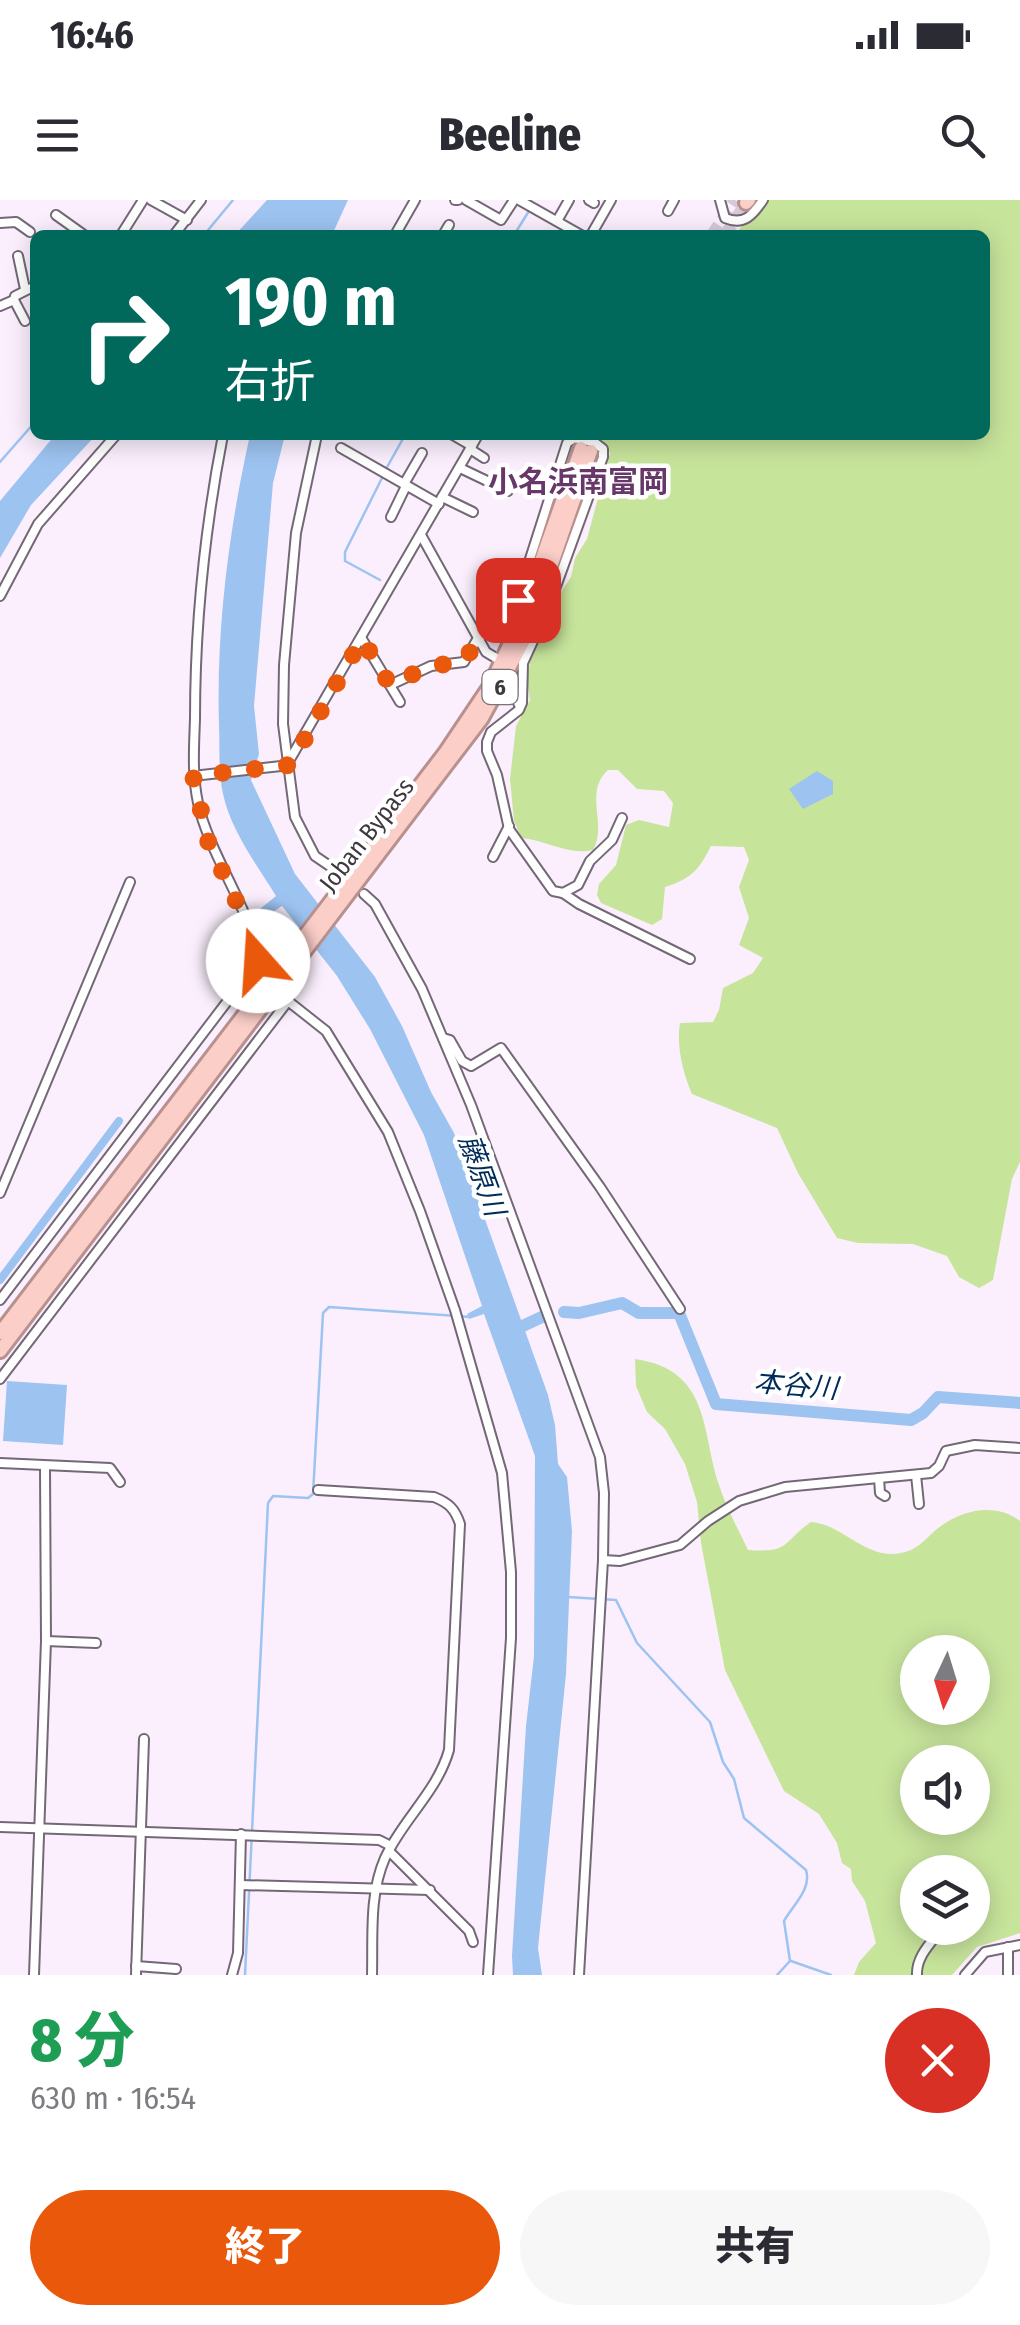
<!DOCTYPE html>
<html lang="ja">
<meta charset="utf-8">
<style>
body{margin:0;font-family:"Fira Sans Condensed","Noto Sans JP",sans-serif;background:#f7f7f7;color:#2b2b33;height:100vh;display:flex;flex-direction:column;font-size:38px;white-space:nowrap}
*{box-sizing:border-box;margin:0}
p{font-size:32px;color:#7c7c81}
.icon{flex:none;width:55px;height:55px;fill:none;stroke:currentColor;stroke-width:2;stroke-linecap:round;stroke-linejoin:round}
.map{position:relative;height:1775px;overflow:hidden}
.side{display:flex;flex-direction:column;background:#fff;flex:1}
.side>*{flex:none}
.hud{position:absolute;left:30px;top:30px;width:960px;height:210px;border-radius:15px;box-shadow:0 5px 25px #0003;background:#00695c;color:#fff;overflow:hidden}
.needle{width:65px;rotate:184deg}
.tools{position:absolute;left:900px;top:1435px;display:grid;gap:20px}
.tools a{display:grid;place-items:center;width:90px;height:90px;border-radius:50%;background:#fff;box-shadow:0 5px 25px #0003;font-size:50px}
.pin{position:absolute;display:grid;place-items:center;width:85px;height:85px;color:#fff;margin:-42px;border-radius:20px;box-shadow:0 5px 15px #0006}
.me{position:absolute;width:110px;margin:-55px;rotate:341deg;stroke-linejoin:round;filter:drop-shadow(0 0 8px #0008)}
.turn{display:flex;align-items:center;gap:35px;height:210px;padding:0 30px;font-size:45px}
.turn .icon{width:130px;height:130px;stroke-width:2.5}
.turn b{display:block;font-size:70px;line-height:85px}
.round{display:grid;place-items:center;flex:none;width:105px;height:105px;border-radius:52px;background:#f7f7f7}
.head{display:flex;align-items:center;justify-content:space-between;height:170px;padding:0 30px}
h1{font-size:60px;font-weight:800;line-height:75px;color:#1e9e55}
.action{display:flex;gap:20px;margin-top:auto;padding:20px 30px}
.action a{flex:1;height:115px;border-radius:60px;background:#ea580c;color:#fff;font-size:40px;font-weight:800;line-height:115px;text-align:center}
.action a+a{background:#f7f7f7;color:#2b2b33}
.status{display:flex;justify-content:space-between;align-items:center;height:70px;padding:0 50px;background:#fff;direction:ltr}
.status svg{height:28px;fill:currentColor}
header{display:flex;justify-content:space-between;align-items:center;height:130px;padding:0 30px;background:#fff;font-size:45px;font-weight:800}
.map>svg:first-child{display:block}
.green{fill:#c7e49b;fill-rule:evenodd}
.water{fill:#9dc3f1}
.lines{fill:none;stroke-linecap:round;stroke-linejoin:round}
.stream{stroke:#9dc3f1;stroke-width:2.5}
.canal{stroke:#9dc3f1;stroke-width:8}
.river{stroke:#9dc3f1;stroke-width:12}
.trunk-tunnel{stroke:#d5cbd7;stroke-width:12;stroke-dasharray:12 6;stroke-linecap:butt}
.minor-casing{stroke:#746877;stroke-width:12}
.trunk-casing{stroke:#b8918f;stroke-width:18}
.minor{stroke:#fff;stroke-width:8}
.trunk{stroke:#fbcec8;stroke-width:12}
.route{stroke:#ea580c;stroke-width:18;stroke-dasharray:0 32.4}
.labels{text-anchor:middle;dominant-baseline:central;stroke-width:9;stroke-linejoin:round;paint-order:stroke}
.shield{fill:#fff;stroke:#787479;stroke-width:2.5}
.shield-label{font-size:22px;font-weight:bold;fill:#3e393f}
.street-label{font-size:25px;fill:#3e393f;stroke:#fff}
.water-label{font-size:28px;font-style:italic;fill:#002c5a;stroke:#fff}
.quarter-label{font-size:30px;font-weight:bold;fill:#683769;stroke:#fff}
</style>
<div class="status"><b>16:46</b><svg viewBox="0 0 49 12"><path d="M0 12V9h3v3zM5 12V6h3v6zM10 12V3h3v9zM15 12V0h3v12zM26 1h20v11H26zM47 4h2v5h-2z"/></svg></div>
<header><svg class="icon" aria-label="menu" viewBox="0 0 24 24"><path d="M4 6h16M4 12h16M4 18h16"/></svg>Beeline<svg class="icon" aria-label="search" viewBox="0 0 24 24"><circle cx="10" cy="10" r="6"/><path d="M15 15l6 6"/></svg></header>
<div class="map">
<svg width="1020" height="1775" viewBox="0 0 1020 1775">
<rect width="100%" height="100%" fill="#fbeffd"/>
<g class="green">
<path d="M766 0H1020V962L1012 979 993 1080 979 1088 959 1077 947 1056 913 1044 858 1043 837 1038 798 973 777 928 692 894C683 873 676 846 680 823L713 822 719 810 723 788 753 773 763 758 739 745 749 718 739 687 749 660 744 647 711 646C699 670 691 679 665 687L662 719 652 725 601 703 597 695 599 684 616 665 626 625 639 620 669 627 673 603 664 591 637 589 618 570H608C583 593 608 624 593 650 569 656 546 640 521 638L514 621 510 579 516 526 530 500 527 478 532 452 550 422 557 398 571 377 575 358 587 339 610 253 586 235H985V35H734Z"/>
<path d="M635 1159C711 1170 701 1231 719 1285 726 1307 738 1329 748 1350 791 1353 781 1343 811 1322 847 1325 870 1367 911 1350 922 1345 931 1333 941 1326 965 1309 996 1303 1020 1321V1733L977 1747 952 1775H854L859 1762 876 1743 865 1701 852 1681 851 1669 842 1663 837 1643 819 1614 784 1591 725 1470 701 1343 697 1302 685 1264 665 1229 647 1212 636 1186ZM918 1452H972V1508H918ZM918 1562H972V1618H918ZM918 1672H972V1728H918Z"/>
</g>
<g class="water">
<path d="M267 0H348L332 35H235Z"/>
<path d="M55 235H96L31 305 0 358V301Z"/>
<path d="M250 235H285L273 283 254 506 259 554 251 580 295 674 375 777 402 826 431 892 454 933 548 1195 555 1225 558 1264 567 1277 572 1331 566 1474 538 1748 542 1775H513L512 1756 526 1526 534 1456 535 1256 484 1114 469 1119 467 1114 482 1106 424 935 370 829 337 776 282 706 261 720 255 713 276 696C257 665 231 631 223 594 218 571 220 549 219 525 216 429 229 329 250 235Z"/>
<path d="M817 571 833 581V594L803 609 789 589Z"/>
<path d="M7 1181 67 1185 63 1245 3 1241Z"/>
</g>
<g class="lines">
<g class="stream">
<path d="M204 35 233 0"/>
<path d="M514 35 529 11"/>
<path d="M0 262 35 222"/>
<path d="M386 269 405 235"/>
<path d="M380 380 345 361V352L383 276"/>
<path d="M568 1397 616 1400 637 1443 710 1522 723 1562 734 1579 744 1618 806 1670C812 1689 793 1705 784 1721L790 1761 777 1775"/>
<path d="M791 1761 831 1775"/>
<path d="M245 1775 268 1303 273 1296 308 1298 313 1294 323 1113 329 1107 471 1117"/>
</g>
<path class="canal" d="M0 1080 119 921"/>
<g class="river">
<path d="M564 1112 579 1113 622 1103 639 1113H679L716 1204 911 1220 923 1213 938 1197 1020 1203"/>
<path d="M512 1131 544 1116"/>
</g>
<g class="trunk-tunnel">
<path d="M712 35 735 0"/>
<path d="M725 35 746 3"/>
</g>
<g class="minor-casing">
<g id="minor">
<path d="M151 0 187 20"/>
<path d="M455 0H458"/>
<path d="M466 0 501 20 514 0"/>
<path d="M519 0 581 35"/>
<path d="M589 0 594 3"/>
<path d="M720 0 725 18C744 26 753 15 763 0"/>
<path d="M668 11 674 0"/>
<path d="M56 15 84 35"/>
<path d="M557 21 569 0"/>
<path d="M0 23 16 22 30 32"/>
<path d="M121 35 143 0"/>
<path d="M174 35 201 0"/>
<path d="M395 35 415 0"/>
<path d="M443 35 449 25"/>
<path d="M591 35 611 0"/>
<path d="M18 56 25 89"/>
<path d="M14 100 25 121"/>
<path d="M0 106 14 100 15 96 35 86"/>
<path d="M317 235 296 333 284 465 283 524 295 617 315 656 340 673"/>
<path d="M453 235 472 246"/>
<path d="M341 248 439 304"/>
<path d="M470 249 484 258"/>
<path d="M460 268 508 291"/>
<path d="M404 284 422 253"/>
<path d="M442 297 473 312"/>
<path d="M391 317 406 286"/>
<path d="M421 335 486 452 501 461"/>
<path d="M0 396 38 324 116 235"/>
<path d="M362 439 400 502"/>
<path d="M390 485 431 466 464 462 478 438 498 426 514 409 567 243 574 238 594 242 603 249V257L549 406 523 463 522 503 519 510 491 532 487 542V551L497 575 509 629 553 691 563 693 578 685 590 661 612 640 622 618"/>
<path d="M499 490 517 500 519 505"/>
<path d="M289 561 478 235"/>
<path d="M193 576 290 565"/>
<path d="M493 657 509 626"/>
<path d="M563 693 579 704 690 759"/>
<path d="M364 694 375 704 422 789 471 905 600 1257 604 1293 603 1360 579 1775"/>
<path d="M443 838 450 840 462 861 471 866 501 848 600 987 680 1109"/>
<path d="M0 993 130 682"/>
<path d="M0 1100 258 761C254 714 209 655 198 603 192 575 194 547 195 519 195 424 205 328 223 235"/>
<path d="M0 1179 288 801 326 831 388 932 420 1011 455 1110 502 1273 511 1372V1438L488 1775"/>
<path d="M0 1263 110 1268 120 1282"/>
<path d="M916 1275 919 1304"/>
<path d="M879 1278 880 1293 885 1296"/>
<path d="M318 1290 434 1297C449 1303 455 1309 460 1324L449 1550C437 1592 403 1619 385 1658 369 1694 373 1737 372 1775"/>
<path d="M603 1360 620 1361 680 1345 708 1321 739 1301 785 1287 931 1273 939 1266 946 1251 975 1245 1020 1248"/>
<path d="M46 1441 96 1443"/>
<path d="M0 1627 379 1640 391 1646"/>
<path d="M389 1651 469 1731 473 1742"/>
<path d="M240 1685 430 1690"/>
<path d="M1008 1747V1775"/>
<path d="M136 1766 176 1769"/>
<path d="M34 1775 46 1441 45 1267"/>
<path d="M136 1775 144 1539"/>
<path d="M232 1775 238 1753 241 1634"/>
<path d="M917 1775C916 1756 932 1742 942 1728"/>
<path d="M965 1775 985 1752 1020 1745"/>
</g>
</g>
<g class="trunk-casing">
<g id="trunk">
<path d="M746 3 749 0"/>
<path d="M0 1133 445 553 490 486 517 428 581 248"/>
<path d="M0 1151 482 518 528 433 591 251"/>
</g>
</g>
<use href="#minor" class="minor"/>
<use href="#trunk" class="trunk"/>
</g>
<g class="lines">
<path class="route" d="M258 761 245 720 208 641 193 576 290 565 362 439 390 485 430 466 464 462 478 438 498 426 518 400"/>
</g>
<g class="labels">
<rect class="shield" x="482.5" y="470" width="35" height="34" rx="8"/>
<g class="shield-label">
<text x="500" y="487">6</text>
</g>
<g class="street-label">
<text transform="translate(367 635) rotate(-52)">Joban Bypass</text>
</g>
<g class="water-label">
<text transform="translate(482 975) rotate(70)">藤原川</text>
<text transform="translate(796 1185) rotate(5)">本谷川</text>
</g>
<g class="quarter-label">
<text x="578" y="282">小名浜南富岡</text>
</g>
</g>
</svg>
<div class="tools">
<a><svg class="needle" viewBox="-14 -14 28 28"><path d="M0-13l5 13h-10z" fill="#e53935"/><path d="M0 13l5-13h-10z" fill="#7c7c81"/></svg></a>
<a><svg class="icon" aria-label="sound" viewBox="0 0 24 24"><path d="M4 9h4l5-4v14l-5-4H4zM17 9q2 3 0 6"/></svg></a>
<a><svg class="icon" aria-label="layers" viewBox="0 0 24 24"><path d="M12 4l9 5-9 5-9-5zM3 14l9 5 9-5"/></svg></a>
</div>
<div class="pin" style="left:518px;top:400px;background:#d93025"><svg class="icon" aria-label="arrive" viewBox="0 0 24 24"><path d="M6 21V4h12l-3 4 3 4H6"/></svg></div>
<svg class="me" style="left:258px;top:761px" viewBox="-20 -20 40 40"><circle r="19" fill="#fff"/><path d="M0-13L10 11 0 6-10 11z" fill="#ea580c"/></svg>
<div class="hud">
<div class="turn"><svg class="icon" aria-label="right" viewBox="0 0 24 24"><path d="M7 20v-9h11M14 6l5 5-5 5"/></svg><div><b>190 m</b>右折</div></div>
</div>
</div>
<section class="side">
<div class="head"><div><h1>8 分</h1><p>630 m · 16:54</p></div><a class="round" style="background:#d93025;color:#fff"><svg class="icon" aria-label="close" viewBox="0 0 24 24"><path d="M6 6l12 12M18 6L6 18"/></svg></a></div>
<div class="action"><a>終了</a><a>共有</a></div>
</section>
